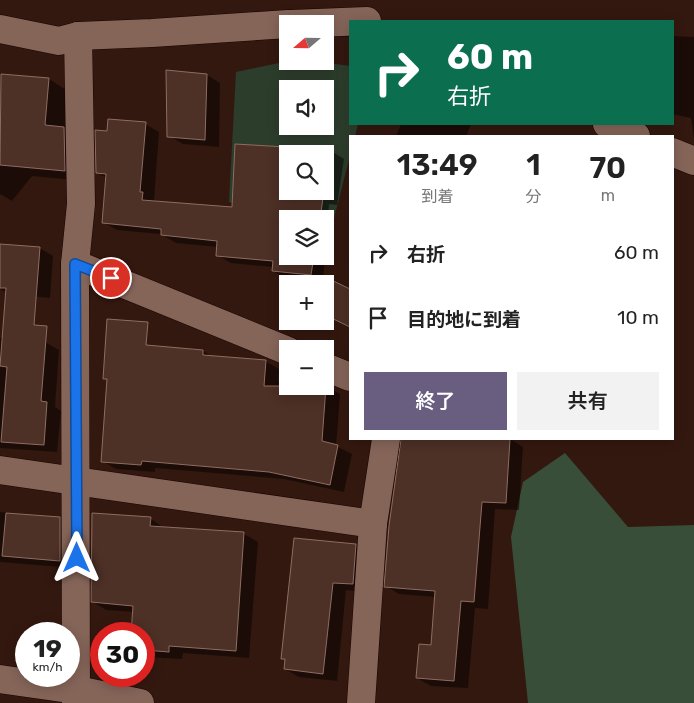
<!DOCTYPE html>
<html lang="ja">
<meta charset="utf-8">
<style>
body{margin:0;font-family:Rubik,"Noto Sans JP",sans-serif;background:#f2f2f2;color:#222;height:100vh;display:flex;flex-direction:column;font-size:19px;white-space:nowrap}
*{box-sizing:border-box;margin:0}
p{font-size:16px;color:#767676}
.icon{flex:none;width:28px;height:28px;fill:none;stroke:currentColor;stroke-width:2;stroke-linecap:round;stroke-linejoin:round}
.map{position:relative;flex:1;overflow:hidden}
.sheet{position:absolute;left:349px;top:135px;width:325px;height:305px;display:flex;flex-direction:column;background:#fff;border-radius:0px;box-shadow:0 2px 12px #0003}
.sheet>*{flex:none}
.banner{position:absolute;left:349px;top:20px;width:325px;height:105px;border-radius:0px;box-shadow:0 2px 12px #0003;background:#0b6e4f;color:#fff;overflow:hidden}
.needle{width:32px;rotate:250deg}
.fabs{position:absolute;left:279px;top:15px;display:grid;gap:10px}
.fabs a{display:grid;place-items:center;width:55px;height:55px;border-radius:0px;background:#fff;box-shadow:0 2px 12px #0003;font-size:25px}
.speed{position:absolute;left:15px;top:622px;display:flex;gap:10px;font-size:25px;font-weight:700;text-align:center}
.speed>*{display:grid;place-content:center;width:65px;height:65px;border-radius:50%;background:#fff;box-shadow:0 2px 12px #0003;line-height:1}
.speed small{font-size:12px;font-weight:400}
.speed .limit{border:8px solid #d22;background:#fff;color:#111}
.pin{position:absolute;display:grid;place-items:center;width:42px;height:42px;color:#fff;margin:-21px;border:2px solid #fff;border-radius:50%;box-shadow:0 1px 5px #0007}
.me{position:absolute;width:55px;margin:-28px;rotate:0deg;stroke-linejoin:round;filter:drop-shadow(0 0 4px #0008)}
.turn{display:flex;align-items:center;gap:18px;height:105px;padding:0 15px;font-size:22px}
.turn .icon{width:65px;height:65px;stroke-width:2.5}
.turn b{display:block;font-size:35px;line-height:42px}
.eta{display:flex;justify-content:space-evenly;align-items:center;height:85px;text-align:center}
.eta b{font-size:30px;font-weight:600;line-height:35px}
.primary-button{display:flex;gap:10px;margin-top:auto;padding:10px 15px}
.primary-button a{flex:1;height:58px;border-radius:0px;background:#695e80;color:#fff;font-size:20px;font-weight:600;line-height:58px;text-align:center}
.primary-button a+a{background:#f2f2f2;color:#222}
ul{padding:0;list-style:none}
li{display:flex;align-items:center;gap:15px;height:65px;padding:0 15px}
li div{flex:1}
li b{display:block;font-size:19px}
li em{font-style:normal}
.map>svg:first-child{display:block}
.green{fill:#2d3d2c;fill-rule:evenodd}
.forest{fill:#394e39}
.shadow{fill:#0007;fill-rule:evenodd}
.building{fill:#4d3026;stroke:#8f6d61}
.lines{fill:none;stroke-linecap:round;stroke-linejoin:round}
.street-casing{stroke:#1a0300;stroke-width:29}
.street{stroke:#866559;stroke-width:28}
.route-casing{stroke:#114b97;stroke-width:12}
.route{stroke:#1a73e8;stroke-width:9}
</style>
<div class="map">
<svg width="694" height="703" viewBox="0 0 694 703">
<rect width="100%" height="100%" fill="#33180f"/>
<path class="green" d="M288 61H314L350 66V124H358L355 136H350V156L332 226 325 225V219H299L229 202 236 72ZM288 89H325V126H288ZM288 154H325V191H288Z"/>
<path class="forest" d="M565 453 628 527 694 525V703H528L511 537 523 482Z"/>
<g class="shadow">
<path d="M672 36 694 37V140L691 118 672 114Z"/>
<path d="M3 75 49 79 68 91 65 129 83 139 84 181 32 176 12 201 0 194V107Z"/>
<path d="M207 75 220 83 219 147 183 144 169 136Z"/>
<path d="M145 124 159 132 154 200 156 201 234 209 236 145 331 151 344 159 337 205 329 204 323 282 287 279 273 271V267L231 263 217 255 218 247 176 243 161 234 117 230 103 222 107 178 97 173 108 132ZM288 154H325V191H288ZM288 219H325V256H288Z"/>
<path d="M401 124H471L466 136H396Z"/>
<path d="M0 245 40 248 53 256 50 298 9 294 0 289Z"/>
<path d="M0 338 45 342 59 350 55 407 61 411 57 452 0 448Z"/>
<path d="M203 351 213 357 265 361 279 369 278 382 288 383V386H326L340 394 336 446 352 454 344 492 284 479 155 468V472L116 469 102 461 108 380 104 378Z"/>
<path d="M402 439H510L523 447 519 510 495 509 488 609 475 608 468 688 431 686 417 678 432 646 435 597 399 594 386 586Z"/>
<path d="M0 512 60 518 73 526V568L0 562Z"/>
<path d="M150 518 164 528 244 534 258 542 249 658 183 653 182 659 145 657 144 634 134 612 106 610 93 602Z"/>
<path d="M356 545 369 553 367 592 346 590 337 681 299 677 285 669 286 660 283 658Z"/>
</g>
<g class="building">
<path d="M166 70 207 74 205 140 167 137Z"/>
<path d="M1 74 49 78 45 125 64 127 65 171 0 165Z"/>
<path d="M108 119 146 122 140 192H143L142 200 232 207 235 144 303 148 304 146 331 150 325 187V154H288V191H324L320 219H288V256H314L311 275 272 271 273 261 216 256 217 241 161 235V229L102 223 106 174 96 173 95 130 107 131Z"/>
<path d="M0 244 40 247 34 325 47 326 41 401 47 402 44 445 1 442 7 367 0 366 6 288H0Z"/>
<path d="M325 277 350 289V327L325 315Z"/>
<path d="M107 319 148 322 146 345 203 350V355L266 360 264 386H326L322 441 338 445 330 485 269 472 142 461 141 465 101 462 107 379H103Z"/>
<path d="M401 439H510L506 503 482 502 474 602 461 601 454 681 416 678 419 644 431 645 435 591 384 587 389 526Z"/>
<path d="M6 513 60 517V561L2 556Z"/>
<path d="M92 513 151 517 150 526 244 532 236 651 169 646V652L144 650V634H131L133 606 91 602Z"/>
<path d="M294 538 356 544 353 584 333 583 323 674 284 669 285 659H281Z"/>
</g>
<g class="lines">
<g class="street-casing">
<g id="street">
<path d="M291 24 367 21"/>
<path d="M0 29 59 41 78 36 152 33 288 24"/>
<path d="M607 124 636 136"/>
<path d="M672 152 694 161"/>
<path d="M75 264 288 351"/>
<path d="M325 367 350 377"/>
<path d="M0 470 373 524"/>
<path d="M0 679 77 690 140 703"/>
<path d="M76 703 75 264 81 204 78 36"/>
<path d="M361 703 373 524 386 439"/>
</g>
</g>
<use href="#street" class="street"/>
</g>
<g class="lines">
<g class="route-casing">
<path id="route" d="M77 558 75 264 111 278"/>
</g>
<use href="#route" class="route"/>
</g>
</svg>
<div class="fabs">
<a><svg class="needle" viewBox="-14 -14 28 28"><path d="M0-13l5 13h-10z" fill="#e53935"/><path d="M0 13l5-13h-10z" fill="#767676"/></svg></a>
<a><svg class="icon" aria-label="sound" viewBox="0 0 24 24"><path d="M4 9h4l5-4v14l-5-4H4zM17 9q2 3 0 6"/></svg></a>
<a><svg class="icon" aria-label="search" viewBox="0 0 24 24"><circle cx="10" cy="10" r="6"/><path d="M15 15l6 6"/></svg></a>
<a><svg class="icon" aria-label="layers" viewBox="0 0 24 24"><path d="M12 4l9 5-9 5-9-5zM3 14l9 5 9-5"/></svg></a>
<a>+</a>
<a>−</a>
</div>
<div class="speed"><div>19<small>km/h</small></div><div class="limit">30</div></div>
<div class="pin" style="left:111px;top:278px;background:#d93025"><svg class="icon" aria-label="arrive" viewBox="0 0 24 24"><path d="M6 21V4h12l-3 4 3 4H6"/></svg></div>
<svg class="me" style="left:77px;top:558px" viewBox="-20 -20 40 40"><path d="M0-17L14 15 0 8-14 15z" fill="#1a73e8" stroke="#fff" stroke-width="4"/></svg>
<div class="banner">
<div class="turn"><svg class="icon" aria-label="right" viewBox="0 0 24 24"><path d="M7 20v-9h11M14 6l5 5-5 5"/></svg><div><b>60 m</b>右折</div></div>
</div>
<section class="sheet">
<div class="eta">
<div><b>13:49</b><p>到着</p></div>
<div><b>1</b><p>分</p></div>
<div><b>70</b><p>m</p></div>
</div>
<ul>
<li><svg class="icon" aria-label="right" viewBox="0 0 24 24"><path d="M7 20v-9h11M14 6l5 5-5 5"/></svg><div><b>右折</b></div><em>60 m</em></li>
<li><svg class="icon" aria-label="arrive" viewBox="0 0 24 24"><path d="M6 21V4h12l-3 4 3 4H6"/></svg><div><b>目的地に到着</b></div><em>10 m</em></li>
</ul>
<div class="primary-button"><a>終了</a><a>共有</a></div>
</section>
</div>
